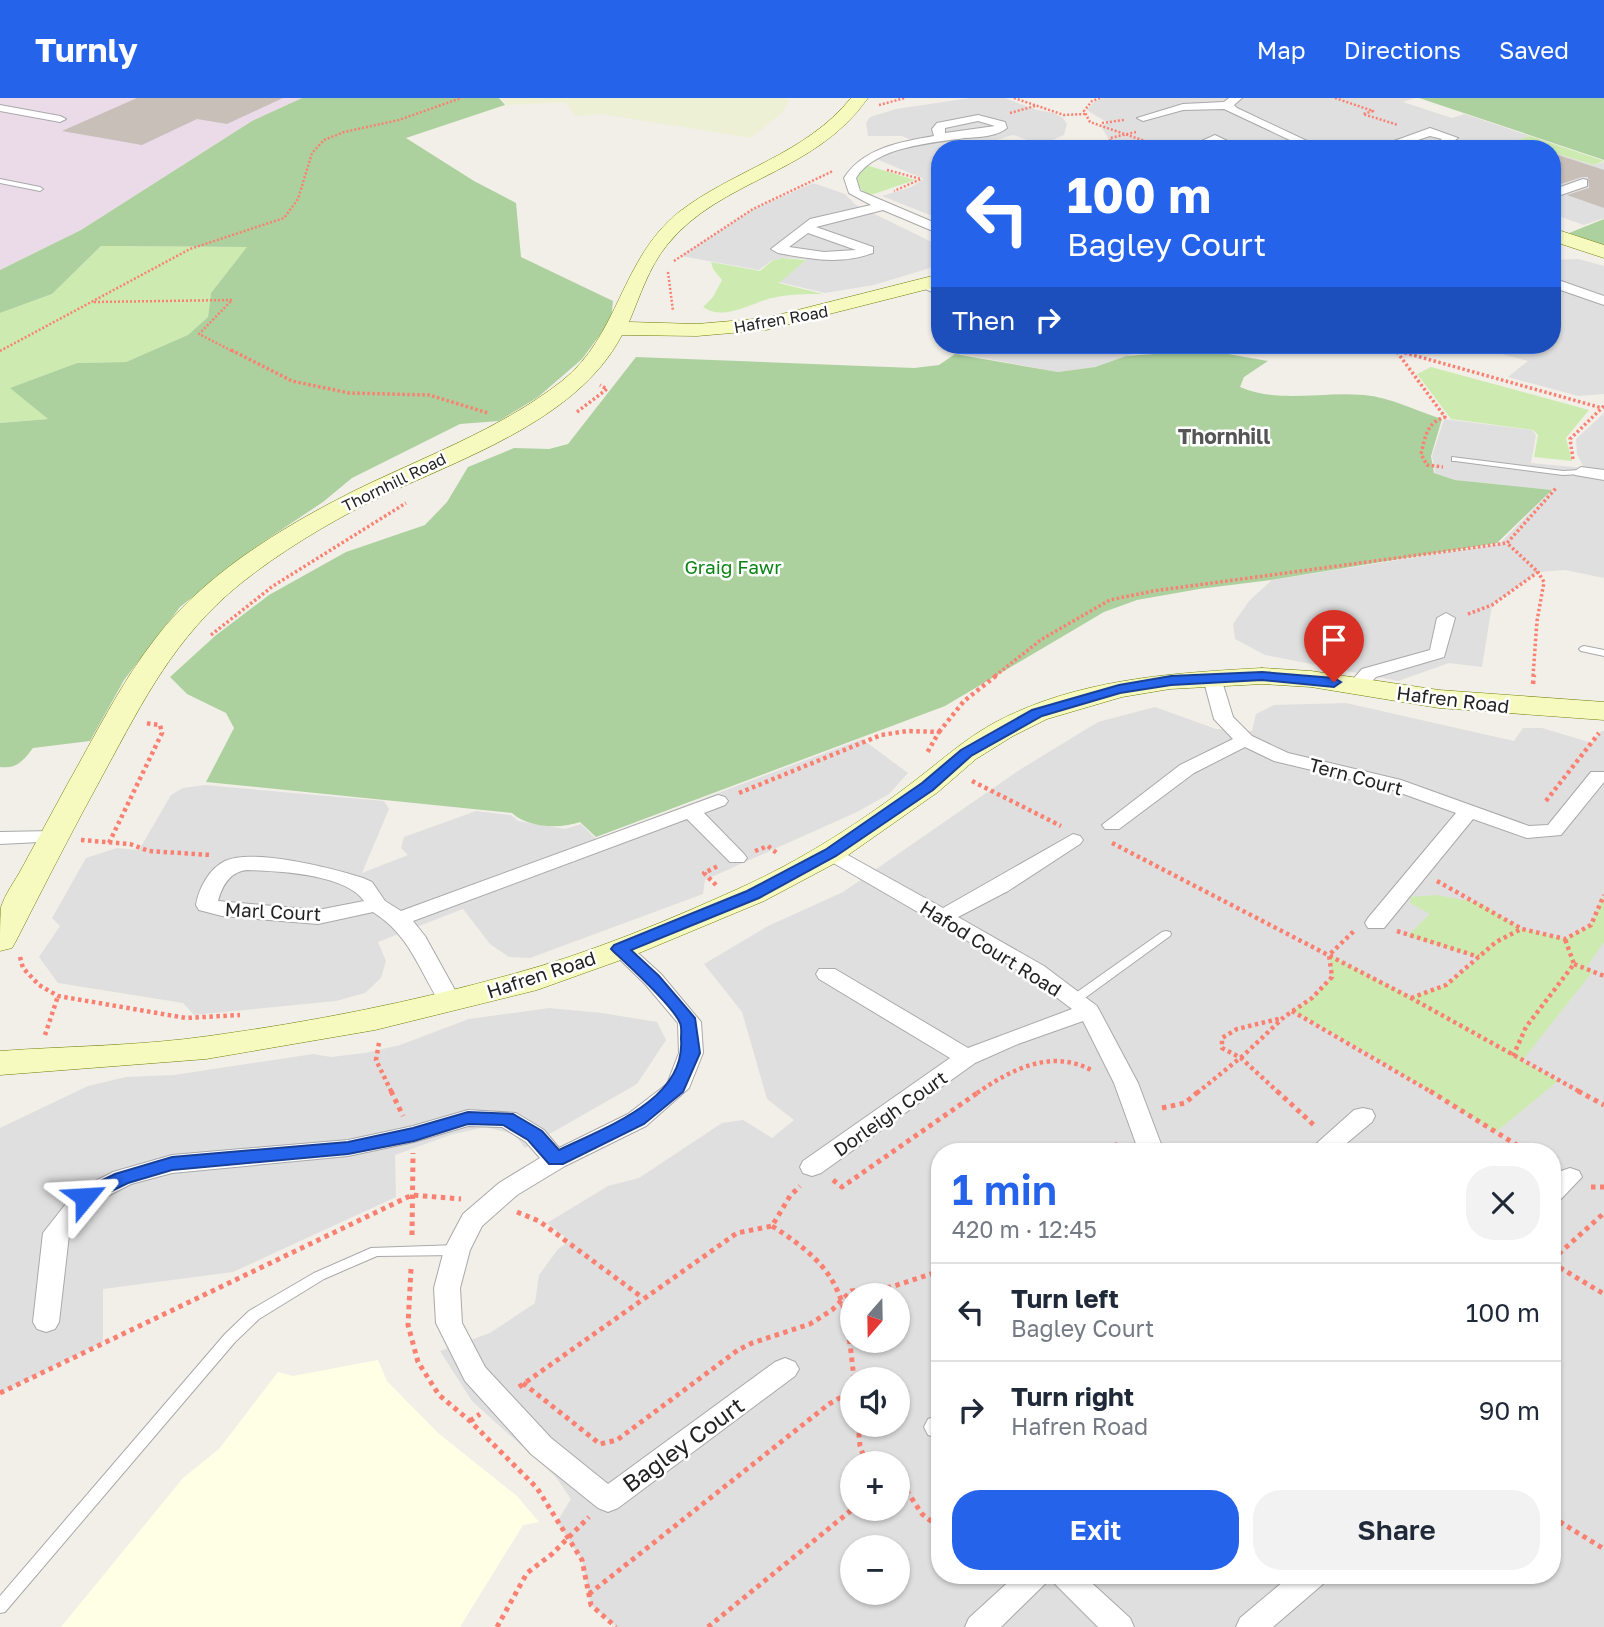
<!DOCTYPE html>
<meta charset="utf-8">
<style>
body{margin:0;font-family:"Golos Text",sans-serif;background:#f2f2f3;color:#1f2937;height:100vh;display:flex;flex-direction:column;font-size:26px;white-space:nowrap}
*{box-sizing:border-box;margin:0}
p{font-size:23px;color:#747a83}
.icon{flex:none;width:38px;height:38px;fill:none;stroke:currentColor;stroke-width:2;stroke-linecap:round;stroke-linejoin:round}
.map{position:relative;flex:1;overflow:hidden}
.side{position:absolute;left:931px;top:1045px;width:630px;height:441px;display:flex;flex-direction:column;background:#fff;border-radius:28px;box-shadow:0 2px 5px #0004}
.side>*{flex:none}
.hud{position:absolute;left:931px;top:42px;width:630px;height:214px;border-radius:28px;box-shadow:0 2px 5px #0004;background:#2563eb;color:#fff;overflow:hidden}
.needle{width:46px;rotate:200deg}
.fabs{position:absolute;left:840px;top:1185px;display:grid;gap:14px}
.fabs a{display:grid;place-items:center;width:70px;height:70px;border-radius:50%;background:#fff;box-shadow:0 2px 5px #0004;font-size:35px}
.pin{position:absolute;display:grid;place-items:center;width:60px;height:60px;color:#fff;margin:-72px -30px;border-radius:50% 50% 50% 0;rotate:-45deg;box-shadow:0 0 7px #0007}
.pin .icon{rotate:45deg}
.me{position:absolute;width:77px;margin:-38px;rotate:63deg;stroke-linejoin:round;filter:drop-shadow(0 0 5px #0008)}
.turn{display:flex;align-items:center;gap:24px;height:147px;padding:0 21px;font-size:32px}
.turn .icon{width:91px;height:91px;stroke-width:2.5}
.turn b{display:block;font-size:49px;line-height:60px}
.then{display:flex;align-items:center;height:66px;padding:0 21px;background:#0003;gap:14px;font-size:26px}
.round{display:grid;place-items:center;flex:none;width:74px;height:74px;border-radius:28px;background:#f2f2f3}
.summary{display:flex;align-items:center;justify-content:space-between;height:119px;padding:0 21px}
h1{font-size:42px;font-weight:600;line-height:52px;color:#2563eb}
.primary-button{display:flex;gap:14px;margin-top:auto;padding:14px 21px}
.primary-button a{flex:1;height:80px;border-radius:28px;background:#2563eb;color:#fff;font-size:28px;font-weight:600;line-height:80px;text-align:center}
.primary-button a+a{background:#f2f2f3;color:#1f2937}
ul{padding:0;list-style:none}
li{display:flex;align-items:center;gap:21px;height:98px;padding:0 21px;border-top:2px solid #e0e1e3}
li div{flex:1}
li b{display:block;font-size:26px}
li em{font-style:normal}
header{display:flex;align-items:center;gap:42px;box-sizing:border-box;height:98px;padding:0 35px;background:#2563eb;color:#fff}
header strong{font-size:33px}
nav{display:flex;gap:38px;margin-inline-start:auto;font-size:24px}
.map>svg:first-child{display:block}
.residential{fill:#e0dfdf;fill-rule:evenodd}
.industrial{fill:#ebdbe8}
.education{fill:#ffffe5}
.farmland{fill:#eef0d5}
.grass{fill:#cdebb0}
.forest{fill:#add19e}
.building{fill:#c7bfb8}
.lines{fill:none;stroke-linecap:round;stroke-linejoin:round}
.lane-casing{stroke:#a9a9a9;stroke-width:2}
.street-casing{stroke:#a9a9a9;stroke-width:2}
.secondary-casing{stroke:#707d05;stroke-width:1}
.path-far3{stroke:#fa8072;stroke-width:2.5;stroke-dasharray:2 2;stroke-linecap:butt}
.path-far2{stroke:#fa8072;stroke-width:3.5;stroke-dasharray:2.5 2.5;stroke-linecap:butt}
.path-far1{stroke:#fa8072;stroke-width:4.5;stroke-dasharray:3.5 3.5;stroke-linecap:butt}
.path{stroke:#fa8072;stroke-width:5;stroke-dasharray:4.5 4.5;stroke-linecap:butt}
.lane{fill:#fff;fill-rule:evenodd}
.street{fill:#fff;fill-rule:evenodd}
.secondary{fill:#f7fabf;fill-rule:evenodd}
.route{fill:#2563eb;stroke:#184099;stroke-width:2}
.labels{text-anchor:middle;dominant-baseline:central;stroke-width:5;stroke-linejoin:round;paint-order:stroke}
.far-street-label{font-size:16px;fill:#222;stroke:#fff}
.park-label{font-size:19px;fill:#0c8416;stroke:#fff}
.street-label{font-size:19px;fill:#222;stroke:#fff}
.far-district-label{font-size:21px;font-weight:bold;fill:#555;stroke:#fff}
.near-street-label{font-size:23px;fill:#222;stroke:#fff}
</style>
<header>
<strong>Turnly</strong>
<nav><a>Map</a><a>Directions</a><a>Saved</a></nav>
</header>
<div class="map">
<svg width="1604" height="1529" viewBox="0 0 1604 1529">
<rect width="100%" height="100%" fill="#f2efe9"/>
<g class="residential">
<path d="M970 0H1005L1037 12 1054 15 1063 20 1067 26 1064 37 1041 47 1013 37 993 43 1012 51H940V121L882 98 911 89 924 81 867 57 914 43 902 38H868L866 25 870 19 896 11Z"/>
<path d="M1104 0H1415L1403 4 1452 20 1465 16 1530 38 1490 51H1109L1108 40 1101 28 1108 25 1087 12 1095 3Z"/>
<path d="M1552 54 1594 67 1604 64V120L1584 127 1552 116Z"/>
<path d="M813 85 845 96 856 107 940 148V167L874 187 825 195 779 184 806 161 782 160 771 163 759 172 681 158 754 111Z"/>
<path d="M1578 161 1604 168V296L1578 298 1508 279 1528 263 1469 247 1457 255 1427 247H1552V162Z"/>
<path d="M963 247H1192L1167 254 1147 251 1094 269 1058 274 955 255Z"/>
<path d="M1604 315V480L1565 472 1538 474 1492 507 1482 569 1449 565 1398 583 1265 557 1235 541 1233 526 1249 503 1272 482 1499 446 1552 392 1455 382 1435 375 1432 358 1444 321 1532 332 1536 337 1531 365 1584 370 1577 356 1576 341Z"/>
<path d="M1346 605 1514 643 1523 630H1542L1592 645 1601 633H1604V1529H616L591 1507 582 1462 557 1424 571 1401 556 1379 472 1303 440 1253 490 1235 535 1205 539 1177 558 1151 570 1143 547 1125 608 1088 639 1080 722 1025 743 1022 772 1040 794 1022 767 1001 742 914 704 866 768 828 843 794 1021 671 1098 624 1155 609 1216 631 1252 633 1256 616 1274 607ZM940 1054H1552V1477H940ZM852 1197H898V1242H852ZM852 1281H898V1326H852ZM852 1365H898V1410H852ZM852 1449H898V1494H852Z"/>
<path d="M862 641 908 675 889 696 857 714 705 782 703 796 530 860 509 859 490 846 463 811 378 844 386 863 381 880 365 895 336 903 194 917 183 905 58 885 39 859 60 828 52 820 86 760 117 750 139 752 171 697 183 690 205 687 384 703 389 711 362 775 408 757 401 750 404 739 476 713 511 717 518 723 565 731 581 726 596 741Z"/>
<path d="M549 910 602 915 657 924 666 942 637 986 525 1050 514 1036 485 1029 450 1037 395 1057 396 1099 233 1174 103 1191V1244L0 1295V1030L88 988 126 979 174 977 313 956 331 959 365 955 400 947 469 921Z"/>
</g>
<path class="industrial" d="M0 0H302L252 23 81 132 0 172Z"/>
<path class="education" d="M378 1262 387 1283 438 1335 517 1398 539 1424 523 1427 460 1529H61L183 1380 219 1351 278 1274 293 1278Z"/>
<path class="farmland" d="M501 0H785L789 3 783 14 751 40 601 16 575 18 565 4 507 7Z"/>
<g class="grass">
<path d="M1530 38 1604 63 1594 67 1552 54V51H1492Z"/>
<path d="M866 67 915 82 868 98 856 86V78Z"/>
<path d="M101 148 248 149 211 195 208 219 189 237 126 264 77 265 11 290 48 321 0 325V215L52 196Z"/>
<path d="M782 160 806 162 779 185 823 196C808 196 792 196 777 199 755 202 725 225 703 209L713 199 722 182 713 171 711 164 760 173 772 163Z"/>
<path d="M1431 269 1589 312 1566 340 1572 363 1534 359 1538 337 1533 332 1451 321 1417 276Z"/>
<path d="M1436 797 1480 805 1522 831 1565 841 1591 827 1604 797V844L1586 870 1593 873 1522 963 1558 983 1496 1034 1368 955 1292 913 1312 900 1332 879 1329 857 1411 899 1446 887 1479 860 1407 838 1430 816 1410 805 1411 799Z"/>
</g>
<g class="forest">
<path d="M302 0H499L505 7 406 40 474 83 516 105 521 159 613 203 611 222 582 261 538 299 499 323 460 326 352 380 323 404 257 448 180 509 124 582 90 643 33 650C23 663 17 671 0 669V325L48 321 10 290 77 265 126 264 188 237 208 219 211 195 247 149 101 148 52 196 0 215V172L81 132 252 23Z"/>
<path d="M1419 0H1604V62Z"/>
<path d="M1604 121V147L1569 135Z"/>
<path d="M1169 255H1222L1268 263 1244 279 1240 289C1279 306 1322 293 1364 297 1389 299 1417 313 1442 321L1431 358 1434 375 1455 382 1552 392 1497 445 1271 482 1199 491 1137 502 1104 514 945 608 596 739 580 724C561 731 528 730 512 715L206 684 234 630 226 615 187 596 170 579 215 538 269 497 346 454 425 427 447 404 468 369 514 350 549 351 568 346 636 259 914 270 939 267 955 256 1058 274 1095 269 1126 258Z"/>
</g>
<g class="building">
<path d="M137 0H283L227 26 197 21 142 47 62 33Z"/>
<path d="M1552 55 1604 72V110L1567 97 1589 90 1588 79H1582L1552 89Z"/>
</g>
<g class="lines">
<g class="lane-casing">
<g id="lane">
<path d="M0 81 40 89 43 91 40 93 0 85Z"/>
<path d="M1133 247H1163C1156 251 1140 251 1133 247Z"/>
<path d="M1452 359 1563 373 1581 372 1585 374 1581 376 1563 377 1455 363H1452Z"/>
<path d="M1584 548 1604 552V558L1581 553 1579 551 1581 549Z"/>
<path d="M1166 833 1170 834 1171 836 1170 838 1078 905H1070L1068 902 1070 899 1162 834Z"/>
<path d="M457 1147 462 1149 463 1152 462 1155 457 1157 377 1158 324 1181 259 1221 235 1244 5 1514 0 1515V1498L225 1236 249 1213 314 1175 371 1150Z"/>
</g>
</g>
<g class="street-casing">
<g id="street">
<path d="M1229 0H1242L1234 7 1237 10 1324 51H1254L1260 47 1292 43 1224 11 1183 12 1143 23 1137 20 1183 6 1224 4Z"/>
<path d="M0 7 60 18 66 21 60 24 0 13Z"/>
<path d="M978 17 1005 24 1007 30C996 39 979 39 965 40 932 45 876 48 856 80L860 93 940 127V136L883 112 816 129 873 149V155C840 167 811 161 778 155L771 151 810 121 871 107 849 95 844 80C863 50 900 44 934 38L932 31 937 25ZM978 23 995 28 945 35V30ZM808 135 856 152 824 154 789 149Z"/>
<path d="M1430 30 1458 40 1442 51H1427L1442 41 1430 38 1391 51H1372Z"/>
<path d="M1215 37 1244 51H1227L1215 45 1201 51H1184Z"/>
<path d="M1583 81 1587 82V88L1552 100V92Z"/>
<path d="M925 182 940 188V197L920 189V183Z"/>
<path d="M1552 183H1561L1604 198V207L1552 189Z"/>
<path d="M1581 369 1604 372V382L1575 377 1573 374Z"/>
<path d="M1446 515 1455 520 1444 559 1376 579 1363 592H1349L1347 588 1362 571 1430 552 1437 520Z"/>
<path d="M1212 574 1221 580 1233 619 1252 638 1288 655 1401 682 1529 728 1548 727 1591 674H1604V684L1561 737 1527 740 1473 721 1384 830H1368L1365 825 1368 820 1456 715 1387 690 1274 663 1245 649 1194 675 1119 731H1105L1102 727 1180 667 1233 641 1214 621 1203 580Z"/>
<path d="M718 697 725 699 728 703 725 707 704 715 744 756 747 760 744 764H730L687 721 413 823 425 838 461 903 458 908 450 910 442 908C419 873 411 838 373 814L318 826 222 818 199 812 196 807C199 790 209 771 225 763 254 750 332 770 363 780L372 784 385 803 401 813ZM248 772C278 773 346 776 364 803L318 812 218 803C222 788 230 773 248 772Z"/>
<path d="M53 733 60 735 63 739 60 743 0 746V734Z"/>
<path d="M1073 736 1080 738 1083 742 1080 746 1008 793 958 819 1044 868 1097 908 1138 985 1164 1054H1139L1114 985 1083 923 1018 946 975 965 821 1075 812 1078 803 1075 800 1069 803 1063 950 960 819 881 816 876 819 871H835L968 950 1072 911 1028 878 823 759 820 755 823 751H837L943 810Z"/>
<path d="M620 844 628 846 661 876 701 924 703 955 689 990 646 1028 565 1068 517 1097 482 1128 470 1152 460 1190 462 1225 485 1269 551 1340 608 1386 775 1264 785 1260 795 1264 799 1271 795 1278 618 1410 608 1414 598 1410 531 1356 465 1283 436 1225 434 1190 444 1152 463 1116 499 1085 540 1060 526 1044 502 1029 468 1028 414 1044 348 1058 172 1075 131 1086 94 1105 69 1137 59 1224 55 1231 46 1234 37 1231 33 1224 43 1135 76 1093 113 1074 172 1057 348 1042 413 1028 468 1012 516 1015 544 1032 559 1050 628 1016 667 986 679 955 678 925 645 886 609 851 612 846Z"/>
<path d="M1363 1010 1372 1012 1375 1018 1372 1024 1336 1054H1307L1354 1012Z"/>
<path d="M1570 1070 1579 1073 1582 1079 1561 1101 1552 1104V1081L1561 1073Z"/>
<path d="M940 1317V1340L928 1337 924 1329 928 1321Z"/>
<path d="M1016 1477H1083L1130 1520 1134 1529H1098L1050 1481 1001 1529H965L969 1520Z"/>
<path d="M1291 1477H1327L1323 1486 1273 1529H1236L1240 1520Z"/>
</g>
</g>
<g class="secondary-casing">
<g id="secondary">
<path d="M851 0H868C814 77 721 80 667 147 649 169 640 198 629 224L697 226 766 220 940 176V188L766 232 697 238 622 237C576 325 455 362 370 404 325 427 280 454 240 486 175 539 144 601 105 673 74 729 45 786 16 843L12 850 0 853C0 840 0 822 1 809 5 796 15 783 22 770 37 742 52 715 67 687 95 638 120 586 155 541 204 477 279 431 350 395 422 359 498 333 562 283 619 238 621 160 679 114 735 71 805 57 851 0Z"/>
<path d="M1552 130 1604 147V160L1552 143Z"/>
<path d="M1262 570 1311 573 1439 592 1604 604V622L1439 610 1311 589 1262 586 1170 591 1122 599 1047 621 1013 638 976 661 938 694 841 762 764 803 632 858 537 892 375 932 206 961 0 977V953C69 948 140 948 209 938 311 924 413 904 513 876 590 855 667 823 740 790 802 762 863 723 917 681 943 661 965 641 994 625 1076 581 1171 575 1262 570Z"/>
</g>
</g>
<g class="path-far3">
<path d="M1014 0 1064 17 1085 16"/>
<path d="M1100 0 1092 3 1084 13 1090 24 1168 51"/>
<path d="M1335 0 1373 13 1363 16 1398 27"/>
<path d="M879 7 905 0"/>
<path d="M1010 15 1035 8"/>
<path d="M1102 25 1124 22"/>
<path d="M1470 45 1489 51"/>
<path d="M1112 51 1110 40 1136 34"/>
<path d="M887 72 921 81 894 93"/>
<path d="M674 163 753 111 833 73"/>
<path d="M668 174 673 213"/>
<path d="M94 204 232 202 199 236 234 254"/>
<path d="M1377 247 1401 254"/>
<path d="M0 253 190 151 284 120 298 101 312 55 324 42 344 34 399 22 461 0"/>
</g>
<g class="path-far2">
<path d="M231 252 292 283 349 295 429 297 488 315"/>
<path d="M1395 252 1602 310"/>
<path d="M1397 254 1445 319C1427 324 1425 339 1421 356L1427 367 1443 369"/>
<path d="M577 314 607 291 600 287"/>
<path d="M1573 361 1570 341 1604 308"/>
<path d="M1468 516 1492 507 1538 474 1507 445 1557 389"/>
<path d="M211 537 273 488 406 405"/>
<path d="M995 578 1042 541 1110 502 1153 493 1507 445"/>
<path d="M1533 578 1537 523 1544 484 1538 474"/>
</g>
<g class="path-far1">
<path d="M1533 586 1534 577"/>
<path d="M939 634 964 603 997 577"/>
<path d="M972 683 1061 728"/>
<path d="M739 695 881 637 908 633 939 634 927 655"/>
<path d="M1546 703 1599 635"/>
<path d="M81 742 130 746 149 753 211 757"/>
<path d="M109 745 162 635 160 627 144 625"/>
<path d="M1112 745 1411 900 1582 995"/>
<path d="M755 753 768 748 778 756"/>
<path d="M1437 783 1522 831 1565 841 1591 827 1604 797"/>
<path d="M716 787 704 775 718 768"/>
<path d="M1397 833 1479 859"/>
<path d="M20 859 23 870 39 887 58 898 186 920 240 917"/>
<path d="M1574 866 1604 878"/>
<path d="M1411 900 1446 887 1496 844 1521 831"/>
<path d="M1292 913 1433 995"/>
<path d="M45 937 58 898"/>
<path d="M379 945 376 962 392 995"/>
<path d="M1513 958 1526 929 1574 866 1565 841"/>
<path d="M977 995C1012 971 1052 950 1093 973"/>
<path d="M1197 995 1245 956 1284 919 1312 900 1332 879 1329 857 1354 833"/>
<path d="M1279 995 1241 960 1222 950V940L1237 931 1282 920"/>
</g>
<g class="path">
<path d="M391 993 403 1018"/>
<path d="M1277 993 1316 1029"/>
<path d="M1430 993 1528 1054"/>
<path d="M1578 993 1604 1007"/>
<path d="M1162 1010 1185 1005 1199 993"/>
<path d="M1107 1054 1121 1043"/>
<path d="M833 1082 842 1089 980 993"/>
<path d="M1591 1089H1604"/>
<path d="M517 1114 539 1123 643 1200"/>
<path d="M772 1128C845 1174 845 1201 854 1281"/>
<path d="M412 1137 413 1055"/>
<path d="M1552 1162 1604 1115"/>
<path d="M1552 1165 1604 1196"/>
<path d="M411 1171 408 1227 418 1264 439 1297 470 1323 537 1390 582 1462 591 1507 616 1529"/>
<path d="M523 1285 600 1346 617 1342 738 1252 752 1245 810 1226 832 1212 851 1193 891 1189 940 1173"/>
<path d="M519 1289 737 1135 772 1128 790 1098 800 1088"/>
<path d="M0 1295 412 1097 461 1101"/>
<path d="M470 1323 480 1316"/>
<path d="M858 1326 860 1348 866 1365"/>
<path d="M898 1389 907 1393 922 1416 940 1430"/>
<path d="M1552 1419 1604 1451"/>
<path d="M589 1496 829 1306 852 1293"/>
<path d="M497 1529 527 1475 552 1456 589 1419"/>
<path d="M708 1529 854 1410"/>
</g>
<use href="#lane" class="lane"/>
<use href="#street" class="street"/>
<use href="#secondary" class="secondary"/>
</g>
<path class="route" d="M1262 574 1334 580 1341 584 1334 589 1262 582 1171 587 1120 595 1042 618 971 658 933 692 836 758 759 800 631 852 659 878 695 920 700 955 683 994 644 1026 563 1066H549L528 1042 503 1027 468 1026 414 1043 348 1056 172 1072 128 1085 85 1106 78 1104 75 1099 78 1094 115 1076 172 1059 348 1044 413 1030 468 1014 513 1016 542 1033 559 1052C604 1030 686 1002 681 941 681 937 682 929 680 925 673 908 629 868 614 854L611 851 614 847 747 793 825 752 922 685 961 652 1032 612 1119 587 1171 578Z"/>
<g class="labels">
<g class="far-street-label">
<text transform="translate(781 221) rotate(-10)">Hafren Road</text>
<text transform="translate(394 384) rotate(-26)">Thornhill Road</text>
</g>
<g class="park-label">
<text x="733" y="468">Graig Fawr</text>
</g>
<g class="street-label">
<text transform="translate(1453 601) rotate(7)">Hafren Road</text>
<text transform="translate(1356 678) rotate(15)">Tern Court</text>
<text transform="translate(273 813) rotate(3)">Marl Court</text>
<text transform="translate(991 850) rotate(32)">Hafod Court Road</text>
<text transform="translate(541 876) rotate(-18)">Hafren Road</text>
<text transform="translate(890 1015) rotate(-35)">Dorleigh Court</text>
</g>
<g class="far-district-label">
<text x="1224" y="338">Thornhill</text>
</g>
<g class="near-street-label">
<text transform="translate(683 1346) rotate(-36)">Bagley Court</text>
</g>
</g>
</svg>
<div class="fabs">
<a><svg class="needle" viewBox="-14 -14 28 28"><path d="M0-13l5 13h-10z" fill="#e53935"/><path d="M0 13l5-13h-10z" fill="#747a83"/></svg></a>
<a><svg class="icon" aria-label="sound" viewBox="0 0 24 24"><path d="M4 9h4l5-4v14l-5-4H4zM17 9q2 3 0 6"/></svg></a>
<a>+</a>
<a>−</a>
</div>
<div class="pin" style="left:1334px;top:584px;background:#d93025"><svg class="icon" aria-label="arrive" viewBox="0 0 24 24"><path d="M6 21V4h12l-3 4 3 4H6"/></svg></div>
<svg class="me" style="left:85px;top:1099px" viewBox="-20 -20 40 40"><path d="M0-17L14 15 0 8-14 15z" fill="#2563eb" stroke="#fff" stroke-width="4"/></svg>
<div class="hud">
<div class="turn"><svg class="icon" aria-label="left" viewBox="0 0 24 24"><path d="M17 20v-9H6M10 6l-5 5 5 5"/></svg><div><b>100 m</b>Bagley Court</div></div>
<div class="then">Then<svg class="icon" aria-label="right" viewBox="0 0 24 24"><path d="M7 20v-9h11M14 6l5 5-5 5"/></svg></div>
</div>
<section class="side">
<div class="summary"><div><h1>1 min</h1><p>420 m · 12:45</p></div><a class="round"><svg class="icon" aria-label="close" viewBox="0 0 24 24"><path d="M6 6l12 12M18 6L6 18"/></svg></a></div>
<ul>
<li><svg class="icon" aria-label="left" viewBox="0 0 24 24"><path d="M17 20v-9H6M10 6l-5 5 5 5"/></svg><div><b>Turn left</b><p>Bagley Court</p></div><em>100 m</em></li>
<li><svg class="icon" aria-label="right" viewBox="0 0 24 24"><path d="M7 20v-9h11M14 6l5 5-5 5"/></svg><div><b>Turn right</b><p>Hafren Road</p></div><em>90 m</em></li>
</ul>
<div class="primary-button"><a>Exit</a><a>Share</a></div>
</section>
</div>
